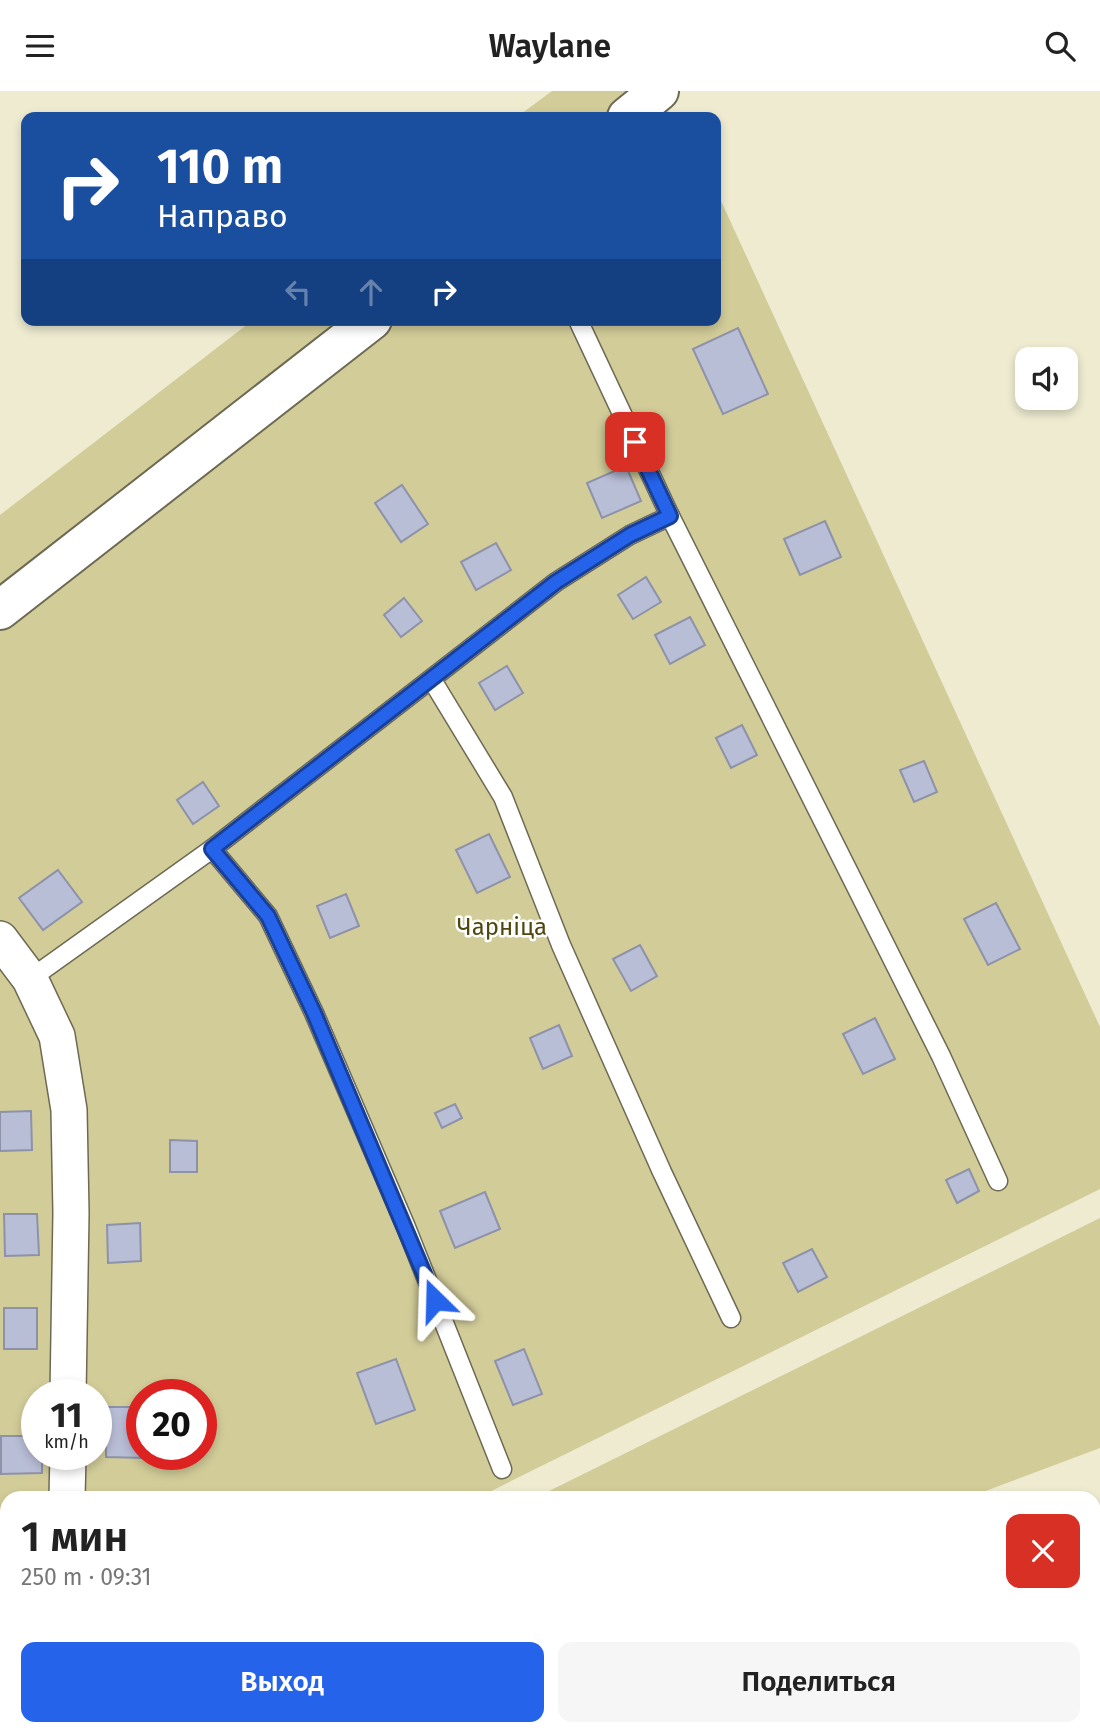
<!DOCTYPE html>
<html lang="ru">
<meta charset="utf-8">
<style>
body{margin:0;font-family:"Fira Sans",sans-serif;background:#f6f6f6;color:#222;height:100vh;display:flex;flex-direction:column;font-size:26px;white-space:nowrap}
*{box-sizing:border-box;margin:0}
p{font-size:23px;color:#767676}
.icon{flex:none;width:38px;height:38px;fill:none;stroke:currentColor;stroke-width:2;stroke-linecap:round;stroke-linejoin:round}
.map{position:relative;flex:1;overflow:hidden}
.sheet{position:absolute;left:0px;top:1400px;width:1101px;height:245px;display:flex;flex-direction:column;background:#fff;border-radius:21px 21px 0 0;box-shadow:0 4px 10px #0003}
.sheet>*{flex:none}
.top-card{position:absolute;left:21px;top:21px;width:700px;height:214px;border-radius:14px;box-shadow:0 4px 10px #0003;background:#1a4fa0;color:#fff;overflow:hidden}
.controls{position:absolute;left:1015px;top:256px;display:grid;gap:14px}
.controls a{display:grid;place-items:center;width:63px;height:63px;border-radius:14px;background:#fff;box-shadow:0 4px 10px #0003;font-size:35px}
.speed{position:absolute;left:21px;top:1288px;display:flex;gap:14px;font-size:35px;font-weight:700;text-align:center}
.speed>*{display:grid;place-content:center;width:91px;height:91px;border-radius:50%;background:#fff;box-shadow:0 4px 10px #0003;line-height:1}
.speed small{font-size:18px;font-weight:400}
.speed .limit{border:10px solid #d22;background:#fff;color:#111}
.pin{position:absolute;display:grid;place-items:center;width:60px;height:60px;color:#fff;margin:-30px;border-radius:14px;box-shadow:0 4px 10px #0006}
.me{position:absolute;width:77px;margin:-38px;rotate:338deg;stroke-linejoin:round;filter:drop-shadow(0 0 5px #0008)}
.turn{display:flex;align-items:center;gap:24px;height:147px;padding:0 21px;font-size:32px}
.turn .icon{width:91px;height:91px;stroke-width:2.5}
.turn b{display:block;font-size:49px;line-height:60px}
.lanes{display:flex;align-items:center;height:66px;padding:0 21px;background:#0003;justify-content:center;gap:35px;direction:ltr}
.lanes .off{opacity:.35}
.round{display:grid;place-items:center;flex:none;width:74px;height:74px;border-radius:14px;background:#f6f6f6}
.headline{display:flex;align-items:center;justify-content:space-between;height:119px;padding:0 21px}
h1{font-size:42px;font-weight:600;line-height:52px}
.button{display:flex;gap:14px;margin-top:auto;padding:14px 21px}
.button a{flex:1;height:80px;border-radius:14px;background:#2563eb;color:#fff;font-size:28px;font-weight:600;line-height:80px;text-align:center}
.button a+a{background:#f6f6f6;color:#222}
header{display:flex;justify-content:space-between;align-items:center;height:91px;padding:0 21px;background:#fff;font-size:32px;font-weight:600}
.map>svg:first-child{display:block}
.green{fill:#d2cc99;fill-rule:evenodd}
.building{fill:#b9bed7;stroke:#8d92a9;stroke-width:2}
.lines{fill:none;stroke-linecap:round;stroke-linejoin:round}
.service-casing{stroke:#6d6a53;stroke-width:21}
.minor-casing{stroke:#6d6a53;stroke-width:38}
.secondary-casing{stroke:#6d6a53;stroke-width:42}
.service{stroke:#fff;stroke-width:18}
.minor{stroke:#fff;stroke-width:35}
.secondary{stroke:#fff;stroke-width:38}
.route-casing{stroke:#184099;stroke-width:18}
.route{stroke:#2563eb;stroke-width:12}
.labels{text-anchor:middle;dominant-baseline:central;stroke-width:5;stroke-linejoin:round;paint-order:stroke}
.park-label{font-size:24px;fill:#4f470e;stroke:#fff}
</style>
<header><svg class="icon" aria-label="menu" viewBox="0 0 24 24"><path d="M4 6h16M4 12h16M4 18h16"/></svg>Waylane<svg class="icon" aria-label="search" viewBox="0 0 24 24"><circle cx="10" cy="10" r="6"/><path d="M15 15l6 6"/></svg></header>
<div class="map">
<svg width="1100" height="1645" viewBox="0 0 1100 1645">
<rect width="100%" height="100%" fill="#eeebd1"/>
<g class="green">
<path d="M552 0H656L672 26H517Z"/>
<path d="M716 99 1100 936V1098L477 1407H7V1638H171L168 1645H0V424L253 229H716ZM37 1304H96V1363H37ZM142 1304H201V1363H142Z"/>
<path d="M1100 1127V1357L967 1407H535Z"/>
<path d="M199 1638H668L665 1645H195Z"/>
</g>
<g class="building">
<path d="M738 237 768 303 723 323 693 258Z"/>
<path d="M626 375 641 410 602 427 587 392Z"/>
<path d="M402 394 428 433 401 451 375 412Z"/>
<path d="M825 430 841 466 800 484 784 448Z"/>
<path d="M496 452 511 479 476 499 461 471Z"/>
<path d="M646 486 661 511 633 528 618 504Z"/>
<path d="M404 507 422 530 401 546 384 524Z"/>
<path d="M690 526 705 554 670 573 655 544Z"/>
<path d="M507 575 523 602 495 619 479 592Z"/>
<path d="M742 634 757 664 731 677 716 647Z"/>
<path d="M924 670 937 701 914 711 900 679Z"/>
<path d="M203 691 219 715 193 733 177 709Z"/>
<path d="M489 743 510 786 477 802 456 759Z"/>
<path d="M58 779 82 811 43 839 19 807Z"/>
<path d="M346 803 359 835 330 847 317 815Z"/>
<path d="M996 812 1020 858 988 874 964 828Z"/>
<path d="M640 854 657 885 631 900 613 868Z"/>
<path d="M875 927 895 968 863 983 843 943Z"/>
<path d="M559 934 572 965 543 978 530 947Z"/>
<path d="M455 1013 462 1027 442 1037 435 1022Z"/>
<path d="M31 1020 32 1059 0 1060V1021Z"/>
<path d="M170 1049 197 1050V1081H170Z"/>
<path d="M969 1078 979 1100 957 1112 946 1089Z"/>
<path d="M485 1101 500 1138 455 1157 440 1120Z"/>
<path d="M4 1123H37L39 1164 5 1165Z"/>
<path d="M140 1132 141 1170 108 1172 107 1134Z"/>
<path d="M812 1158 827 1186 798 1201 783 1172Z"/>
<rect x="4" y="1217" width="33" height="41"/>
<path d="M524 1258 542 1303 513 1314 495 1270Z"/>
<path d="M396 1268 415 1319 376 1333 357 1282Z"/>
<path d="M106 1316H142V1363H146V1367L106 1366Z"/>
<path d="M1 1345H37V1363H42V1382L1 1383Z"/>
<rect x="0" y="1557" width="7" height="34"/>
<path d="M98 1638H131L130 1642Z"/>
</g>
<g class="lines">
<g class="service-casing">
<g id="service">
<path d="M578 229 670 425 941 965 998 1090"/>
<path d="M432 589 503 706 561 854 662 1081 731 1227"/>
<path d="M212 758 268 825 314 922 406 1136 502 1378"/>
<path d="M30 888 212 758 556 491 630 444 670 425"/>
</g>
</g>
<g class="minor-casing">
<g id="minor">
<path d="M0 848 30 888 57 945 69 1019 71 1122 68 1304"/>
<path d="M67 1407 68 1363"/>
<path d="M39 1645 43 1638"/>
</g>
</g>
<g class="secondary-casing">
<g id="secondary">
<path d="M627 26 659 0"/>
<path d="M0 519 372 229"/>
</g>
</g>
<use href="#service" class="service"/>
<use href="#minor" class="minor"/>
<use href="#secondary" class="secondary"/>
</g>
<g class="lines">
<g class="route-casing">
<path id="route" d="M435 1209 314 922 268 825 212 758 556 491 630 444 670 425 635 351"/>
</g>
<use href="#route" class="route"/>
</g>
<g class="labels">
<g class="park-label">
<text x="502" y="836">Чарніца</text>
</g>
</g>
</svg>
<div class="controls">
<a><svg class="icon" aria-label="sound" viewBox="0 0 24 24"><path d="M4 9h4l5-4v14l-5-4H4zM17 9q2 3 0 6"/></svg></a>
</div>
<div class="speed"><div>11<small>km/h</small></div><div class="limit">20</div></div>
<div class="pin" style="left:635px;top:351px;background:#d93025"><svg class="icon" aria-label="arrive" viewBox="0 0 24 24"><path d="M6 21V4h12l-3 4 3 4H6"/></svg></div>
<svg class="me" style="left:435px;top:1209px" viewBox="-20 -20 40 40"><path d="M0-17L14 15 0 8-14 15z" fill="#2563eb" stroke="#fff" stroke-width="4"/></svg>
<div class="top-card">
<div class="turn"><svg class="icon" aria-label="right" viewBox="0 0 24 24"><path d="M7 20v-9h11M14 6l5 5-5 5"/></svg><div><b>110 m</b>Направо</div></div>
<div class="lanes"><svg class="icon off" aria-label="left" viewBox="0 0 24 24"><path d="M17 20v-9H6M10 6l-5 5 5 5"/></svg><svg class="icon off" aria-label="ahead" viewBox="0 0 24 24"><path d="M12 20V5M6 11l6-6 6 6"/></svg><svg class="icon" aria-label="right" viewBox="0 0 24 24"><path d="M7 20v-9h11M14 6l5 5-5 5"/></svg></div>
</div>
<section class="sheet">
<div class="headline"><div><h1>1 мин</h1><p>250 m · 09:31</p></div><a class="round" style="background:#d93025;color:#fff"><svg class="icon" aria-label="close" viewBox="0 0 24 24"><path d="M6 6l12 12M18 6L6 18"/></svg></a></div>
<div class="button"><a>Выход</a><a>Поделиться</a></div>
</section>
</div>
